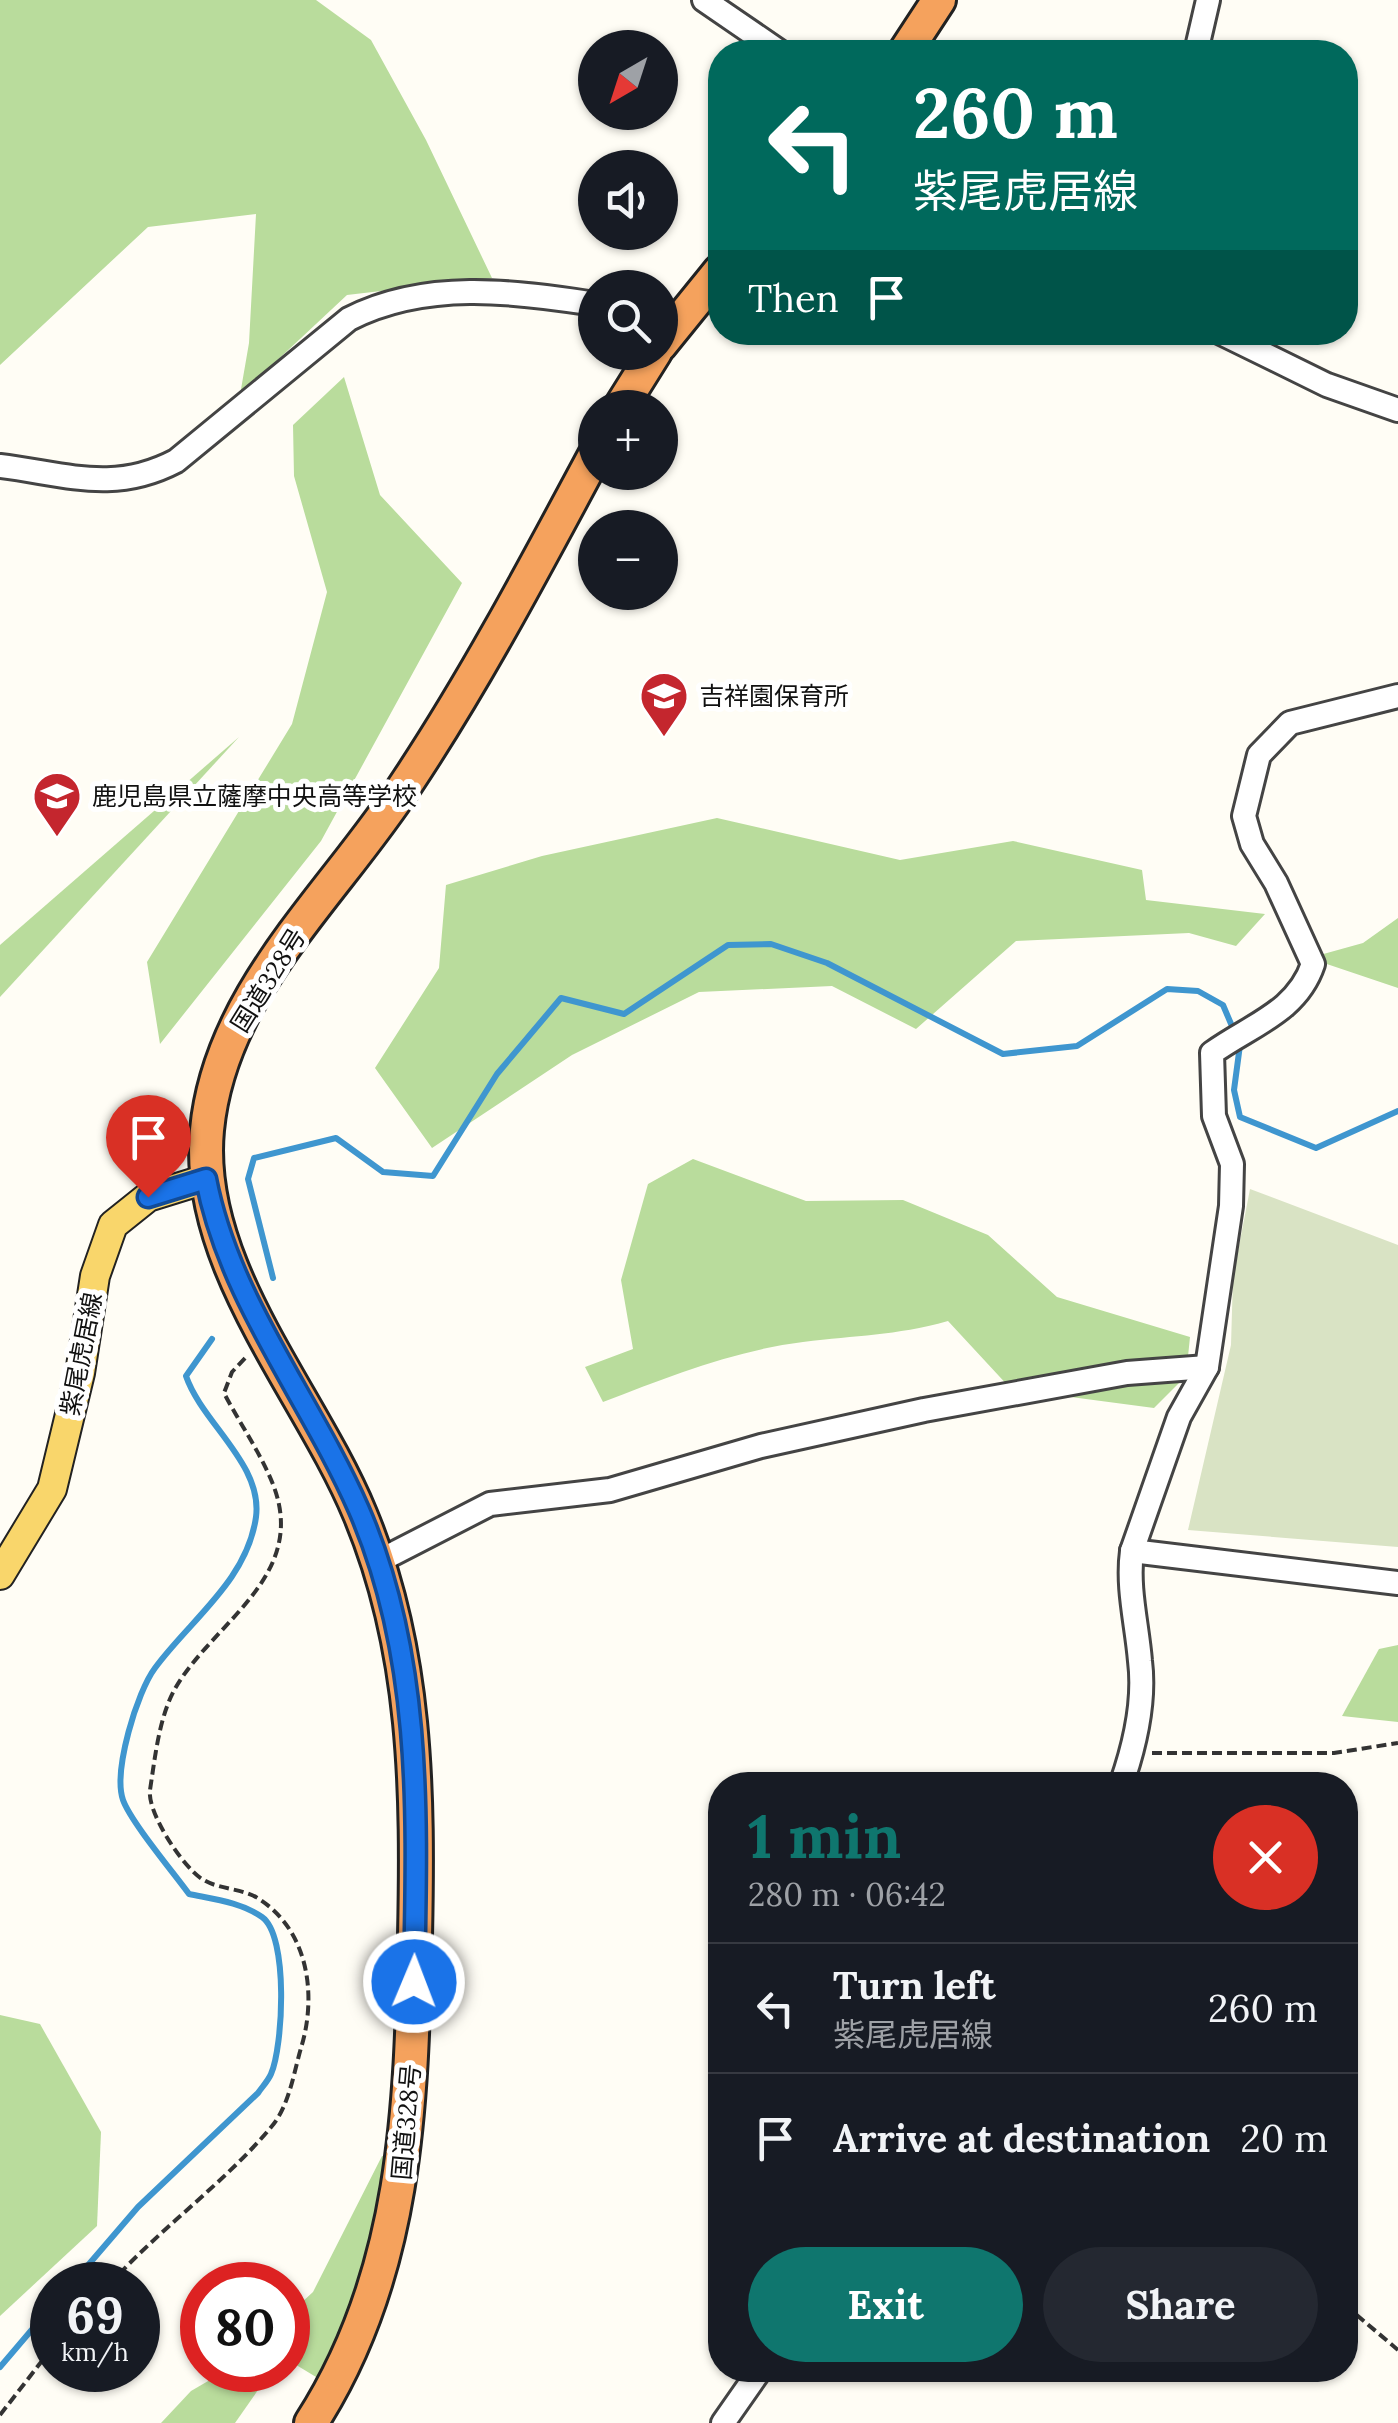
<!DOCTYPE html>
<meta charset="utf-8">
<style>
body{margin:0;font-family:Lora,"Noto Sans JP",serif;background:#242831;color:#f1f3f6;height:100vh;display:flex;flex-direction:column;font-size:38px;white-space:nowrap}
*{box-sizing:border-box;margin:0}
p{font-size:32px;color:#9ea1a6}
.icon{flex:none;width:55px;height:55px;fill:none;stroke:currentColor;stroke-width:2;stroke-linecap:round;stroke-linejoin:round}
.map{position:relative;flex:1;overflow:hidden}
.side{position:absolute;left:708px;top:1772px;width:650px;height:610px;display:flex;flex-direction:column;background:#171b24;border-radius:40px;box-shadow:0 2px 8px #0004}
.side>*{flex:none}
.top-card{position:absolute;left:708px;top:40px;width:650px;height:305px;border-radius:40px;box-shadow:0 2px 8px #0004;background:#00695c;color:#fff;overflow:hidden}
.needle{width:65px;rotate:219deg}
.tools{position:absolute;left:578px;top:30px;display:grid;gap:20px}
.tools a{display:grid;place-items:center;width:100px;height:100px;border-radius:50%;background:#171b24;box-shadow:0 2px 8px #0004;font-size:50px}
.speed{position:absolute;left:30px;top:2262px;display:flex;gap:20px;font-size:50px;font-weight:700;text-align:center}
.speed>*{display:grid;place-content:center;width:130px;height:130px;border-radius:50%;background:#171b24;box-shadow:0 2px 8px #0004;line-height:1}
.speed small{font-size:25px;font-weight:400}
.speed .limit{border:15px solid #d22;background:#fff;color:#111}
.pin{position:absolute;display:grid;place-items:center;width:85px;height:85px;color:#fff;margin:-102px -42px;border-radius:50% 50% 50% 0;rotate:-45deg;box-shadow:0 0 10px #0007}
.pin .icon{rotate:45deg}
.me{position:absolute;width:110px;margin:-55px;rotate:1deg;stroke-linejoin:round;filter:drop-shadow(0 0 8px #0008)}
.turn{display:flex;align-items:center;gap:35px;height:210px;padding:0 40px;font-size:45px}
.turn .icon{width:130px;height:130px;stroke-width:2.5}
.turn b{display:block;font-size:70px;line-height:85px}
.then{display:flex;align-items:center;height:95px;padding:0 40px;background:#0003;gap:20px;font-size:38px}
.round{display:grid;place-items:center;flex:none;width:105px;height:105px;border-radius:52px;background:#242831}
.headline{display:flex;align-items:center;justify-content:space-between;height:170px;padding:0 40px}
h1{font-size:60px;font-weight:800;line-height:75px;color:#0f766e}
.primary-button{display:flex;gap:20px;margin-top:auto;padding:20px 40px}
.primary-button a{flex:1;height:115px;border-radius:60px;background:#0f766e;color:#fff;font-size:40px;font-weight:800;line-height:115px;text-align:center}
.primary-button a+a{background:#242831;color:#f1f3f6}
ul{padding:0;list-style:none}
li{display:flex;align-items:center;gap:30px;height:130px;padding:0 40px;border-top:2px solid #363941}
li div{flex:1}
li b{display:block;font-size:38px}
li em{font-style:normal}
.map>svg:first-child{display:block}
.forest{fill:#b9dc9c}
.cemetery{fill:#d9e3c4}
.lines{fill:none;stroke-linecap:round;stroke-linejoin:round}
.stream{stroke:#3f96cf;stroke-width:6}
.minor-casing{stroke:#444;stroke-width:28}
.major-casing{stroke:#222;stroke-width:32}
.highway-casing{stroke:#222;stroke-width:38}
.path{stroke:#333;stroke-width:4;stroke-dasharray:10 5;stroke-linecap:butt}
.minor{stroke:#fff;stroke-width:22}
.major{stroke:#f9d66b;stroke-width:28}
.highway{stroke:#f5a25d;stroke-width:32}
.route-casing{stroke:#114b97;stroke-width:25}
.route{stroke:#1a73e8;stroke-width:18}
.labels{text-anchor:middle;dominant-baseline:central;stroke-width:10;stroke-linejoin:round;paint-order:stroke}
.poi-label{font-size:25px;fill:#111;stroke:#fff;text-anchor:start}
.street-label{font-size:25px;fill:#111;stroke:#fff}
</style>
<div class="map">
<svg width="1398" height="2423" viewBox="0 0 1398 2423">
<rect width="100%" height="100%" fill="#fffdf5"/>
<g class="forest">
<path d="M0 0H316L371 40 426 140 492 278 347 295 240 395 249 343 256 214 148 227 0 365Z"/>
<path d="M344 377 380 495 462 583 321 841 160 1044 147 962 292 724 327 592 294 476 293 425Z"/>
<path d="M239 737 0 997V945Z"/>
<path d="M717 818 900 860 1013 841 1142 870 1146 900 1265 914 1236 946 1189 933 1016 941 916 1029 832 986 699 992 572 1055 432 1148 375 1068 439 968 446 885 542 856Z"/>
<path d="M1398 918V988L1309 958 1363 943Z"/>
<path d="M693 1159 806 1201 903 1200 988 1235 1057 1297 1190 1337 1186 1376 1154 1408 1011 1389 948 1321C894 1336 857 1335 803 1342 732 1351 668 1377 603 1402L585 1367 633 1349 621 1280 648 1184Z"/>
<path d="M1398 1645V1722L1342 1716 1379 1649Z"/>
<path d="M0 2015 40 2024 101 2132 97 2226 0 2316Z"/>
<path d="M382 2156 388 2157C376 2236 355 2308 321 2380L288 2360V2315L313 2292Z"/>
<path d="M227 2370H272L235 2423H161L191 2391Z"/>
</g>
<path class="cemetery" d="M1250 1189 1398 1245V1547L1188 1530 1231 1345 1233 1277Z"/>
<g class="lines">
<g class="stream">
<path d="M273 1278 248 1179 254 1158 336 1138 383 1172 433 1176 497 1074 561 998 624 1014 728 945 771 944 827 963 1003 1054 1077 1046 1167 989 1198 991 1223 1005 1240 1045 1234 1090 1240 1117 1316 1148 1398 1111"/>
<path d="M71 2285 138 2207 258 2093C262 2087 268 2081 271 2074 283 2047 289 1936 262 1917 241 1902 213 1899 189 1894 173 1872 131 1822 123 1800 113 1771 137 1692 155 1668 190 1620 247 1581 256 1517 263 1464 202 1423 186 1376L212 1339"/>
<path d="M0 2367 52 2306"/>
</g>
<g class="minor-casing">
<g id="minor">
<path d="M704 0 780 52"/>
<path d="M1196 52 1208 0"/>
<path d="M1219 332 1327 385 1398 410"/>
<path d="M0 466C66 474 113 494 176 461L349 319C425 280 513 291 595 304"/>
<path d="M1132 1551 1398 1583"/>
<path d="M379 1561 490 1504 610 1490 761 1446 924 1410 1127 1373 1207 1367"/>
<path d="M1121 1785C1134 1748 1145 1701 1140 1661 1137 1624 1127 1588 1132 1551L1179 1417 1207 1367 1231 1206 1232 1164 1214 1116 1212 1053C1251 1025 1297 1012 1313 964L1276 883 1252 844 1244 816 1259 755 1290 723 1398 696"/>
<path d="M723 2423 760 2370"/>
</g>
</g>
<g class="major-casing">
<path id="major" d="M0 1575 52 1489 80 1373 95 1276 113 1225 148 1197 206 1179"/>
</g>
<g class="highway-casing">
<g id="highway">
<path d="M905 52 939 0"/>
<path d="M660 345 720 271"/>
<path d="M620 408 655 352"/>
<path d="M311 2423C407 2274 411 2107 415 1937 418 1792 417 1650 360 1514 310 1393 194 1266 207 1130 220 991 336 893 408 781 477 677 536 565 595 455"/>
</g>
</g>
<g class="path">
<path d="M1152 1753H1334L1398 1743"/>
<path d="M109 2285C159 2229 226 2182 272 2126 289 2106 294 2072 301 2048 317 1996 309 1931 259 1899 243 1888 219 1890 202 1879 183 1867 147 1813 150 1790 155 1758 159 1716 176 1687 214 1622 307 1577 274 1487 262 1455 240 1424 224 1393L232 1372 246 1357"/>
<path d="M1345 2305 1398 2350"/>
<path d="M0 2415 52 2348"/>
</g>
<use href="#minor" class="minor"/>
<use href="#major" class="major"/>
<use href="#highway" class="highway"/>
</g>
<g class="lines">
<g class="route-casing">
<path id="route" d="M148 1197 206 1179C229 1300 310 1398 359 1510 424 1660 417 1822 414 1982"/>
</g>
<use href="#route" class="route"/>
</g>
<defs>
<g id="school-pin" transform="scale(2.5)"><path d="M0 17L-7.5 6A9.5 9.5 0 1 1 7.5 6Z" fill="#c4262e" stroke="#fff"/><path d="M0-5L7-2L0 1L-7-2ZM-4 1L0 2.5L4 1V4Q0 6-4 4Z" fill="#fff"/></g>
</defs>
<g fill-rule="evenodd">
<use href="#school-pin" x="664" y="696"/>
<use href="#school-pin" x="57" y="796"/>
</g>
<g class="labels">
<g class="poi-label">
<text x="699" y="696">吉祥園保育所</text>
<text x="92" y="796">鹿児島県立薩摩中央高等学校</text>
</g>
<g class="street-label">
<text transform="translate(268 980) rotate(-58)">国道328号</text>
<text transform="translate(81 1354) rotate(-79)">紫尾虎居線</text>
<text transform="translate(406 2122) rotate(-85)">国道328号</text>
</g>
</g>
</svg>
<div class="tools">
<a><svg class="needle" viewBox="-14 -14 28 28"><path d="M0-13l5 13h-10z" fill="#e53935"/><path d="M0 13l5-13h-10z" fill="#9ea1a6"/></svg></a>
<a><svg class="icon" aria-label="sound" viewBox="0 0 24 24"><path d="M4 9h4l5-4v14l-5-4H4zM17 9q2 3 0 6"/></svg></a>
<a><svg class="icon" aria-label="search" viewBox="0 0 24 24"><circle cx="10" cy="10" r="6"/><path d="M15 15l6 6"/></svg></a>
<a>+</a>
<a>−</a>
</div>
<div class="speed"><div>69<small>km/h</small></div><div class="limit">80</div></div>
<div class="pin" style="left:148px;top:1197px;background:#d93025"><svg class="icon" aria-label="arrive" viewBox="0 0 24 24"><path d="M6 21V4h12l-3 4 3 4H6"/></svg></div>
<svg class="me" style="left:414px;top:1982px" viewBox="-20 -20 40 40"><circle r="17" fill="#1a73e8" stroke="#fff" stroke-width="3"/><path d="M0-11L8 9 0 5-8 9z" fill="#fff"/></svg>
<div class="top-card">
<div class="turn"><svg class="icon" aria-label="left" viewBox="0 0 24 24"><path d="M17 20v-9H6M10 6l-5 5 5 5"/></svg><div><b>260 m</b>紫尾虎居線</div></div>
<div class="then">Then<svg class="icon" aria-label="arrive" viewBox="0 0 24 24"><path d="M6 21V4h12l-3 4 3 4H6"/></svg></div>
</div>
<section class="side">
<div class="headline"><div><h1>1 min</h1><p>280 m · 06:42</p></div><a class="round" style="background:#d93025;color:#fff"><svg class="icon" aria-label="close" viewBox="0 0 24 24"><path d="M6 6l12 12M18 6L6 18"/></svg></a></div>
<ul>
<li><svg class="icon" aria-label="left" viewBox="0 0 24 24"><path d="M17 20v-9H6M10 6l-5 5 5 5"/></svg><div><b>Turn left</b><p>紫尾虎居線</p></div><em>260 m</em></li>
<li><svg class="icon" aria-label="arrive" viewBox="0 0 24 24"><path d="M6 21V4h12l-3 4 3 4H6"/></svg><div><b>Arrive at destination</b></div><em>20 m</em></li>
</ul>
<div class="primary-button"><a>Exit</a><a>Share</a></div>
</section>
</div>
